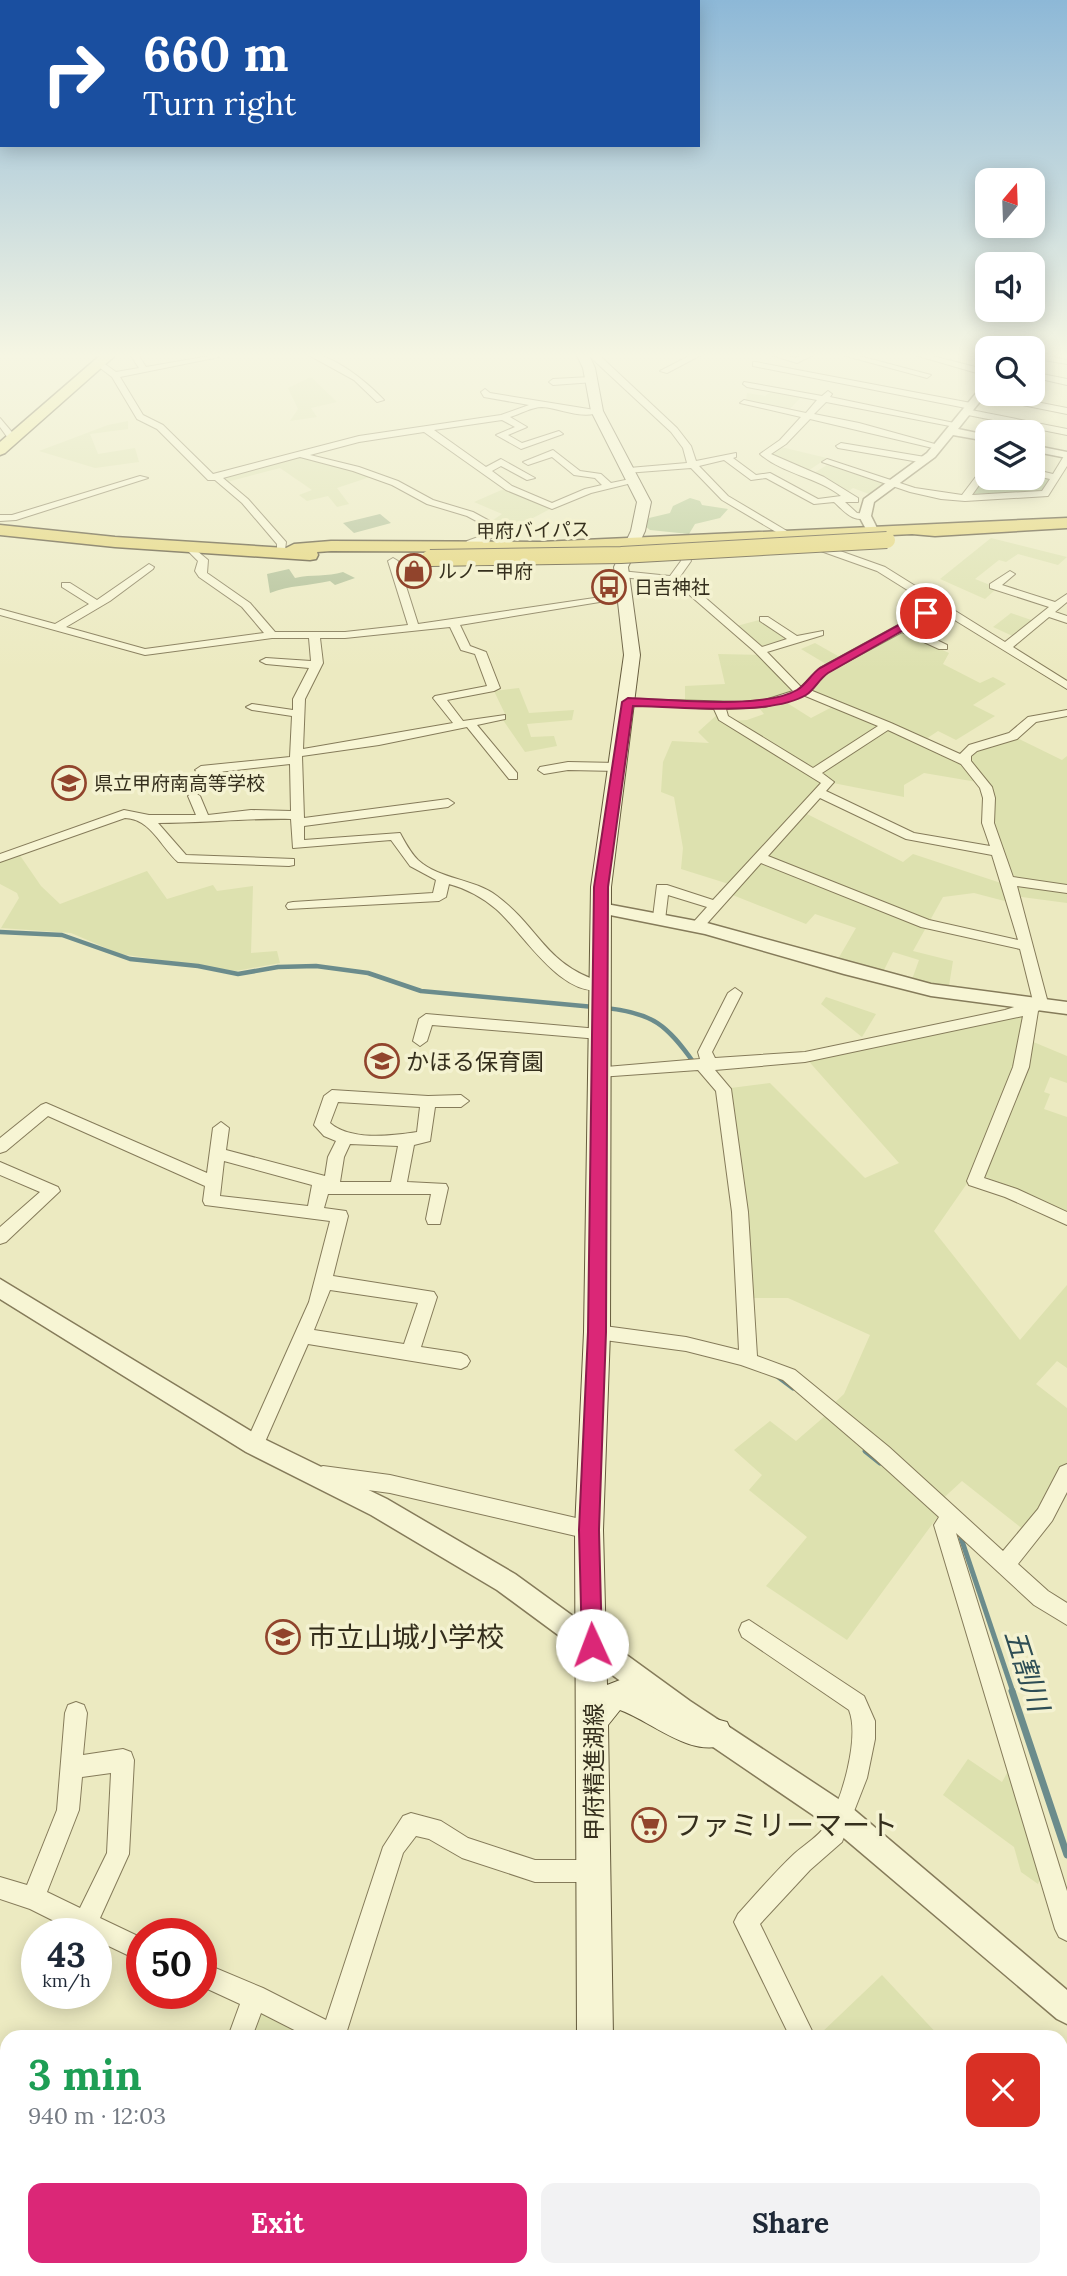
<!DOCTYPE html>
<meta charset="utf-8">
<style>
body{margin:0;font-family:Lora,"Noto Sans JP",serif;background:#f2f2f3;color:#1f2937;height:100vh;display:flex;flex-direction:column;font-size:26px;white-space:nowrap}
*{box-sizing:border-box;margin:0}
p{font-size:23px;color:#747a83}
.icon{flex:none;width:38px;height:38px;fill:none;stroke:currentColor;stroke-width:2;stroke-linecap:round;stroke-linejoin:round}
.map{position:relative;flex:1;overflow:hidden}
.drawer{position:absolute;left:0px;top:2030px;width:1068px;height:247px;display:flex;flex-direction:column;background:#fff;border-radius:21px 21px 0 0;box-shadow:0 4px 18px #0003}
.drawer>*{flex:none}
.top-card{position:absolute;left:0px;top:0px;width:700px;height:147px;box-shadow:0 4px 18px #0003;background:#1a4fa0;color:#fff;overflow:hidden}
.needle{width:46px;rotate:19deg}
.controls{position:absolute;left:975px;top:168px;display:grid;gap:14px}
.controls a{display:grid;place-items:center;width:70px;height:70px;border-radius:14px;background:#fff;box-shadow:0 4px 18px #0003;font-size:35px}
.speed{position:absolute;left:21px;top:1918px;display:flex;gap:14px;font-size:35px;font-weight:700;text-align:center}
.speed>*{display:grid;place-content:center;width:91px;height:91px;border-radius:50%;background:#fff;box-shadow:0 4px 18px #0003;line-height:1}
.speed small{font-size:18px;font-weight:400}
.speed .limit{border:10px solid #d22;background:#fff;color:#111}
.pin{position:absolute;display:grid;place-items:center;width:60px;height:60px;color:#fff;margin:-30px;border:4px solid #fff;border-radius:50%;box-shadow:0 2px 7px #0007}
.me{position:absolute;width:77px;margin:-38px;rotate:358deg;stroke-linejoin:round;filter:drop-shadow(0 0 5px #0008)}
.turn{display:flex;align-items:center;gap:24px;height:147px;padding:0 28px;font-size:32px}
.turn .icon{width:91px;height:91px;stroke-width:2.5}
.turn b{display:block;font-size:49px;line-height:60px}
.round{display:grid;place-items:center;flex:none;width:74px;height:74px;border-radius:14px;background:#f2f2f3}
.headline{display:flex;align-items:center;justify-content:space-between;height:119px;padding:0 28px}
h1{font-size:42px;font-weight:700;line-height:52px;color:#1e9e55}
.button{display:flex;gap:14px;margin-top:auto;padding:14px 28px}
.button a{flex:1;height:80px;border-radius:14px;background:#db2777;color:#fff;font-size:28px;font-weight:700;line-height:80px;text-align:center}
.button a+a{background:#f2f2f3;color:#1f2937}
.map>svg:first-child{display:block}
.farmland{fill:#dde1af;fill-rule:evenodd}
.green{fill:#b7c996}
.cemetery{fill:#afbe95}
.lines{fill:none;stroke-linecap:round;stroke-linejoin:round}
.stream-far2{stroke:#6b8c8c;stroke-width:4.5}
.stream-far1{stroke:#6b8c8c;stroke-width:5}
.stream{stroke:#6b8c8c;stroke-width:7}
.minor-casing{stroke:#857b5a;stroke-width:2}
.tertiary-casing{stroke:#857b5a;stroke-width:3}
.secondary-casing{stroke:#665c3d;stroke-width:2}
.primary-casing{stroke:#52482e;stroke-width:3}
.trunk-casing{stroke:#52482e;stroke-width:3}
.minor{fill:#f7f5d4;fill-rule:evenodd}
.tertiary{fill:#f7f5d4;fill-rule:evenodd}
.secondary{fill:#f7f5d4;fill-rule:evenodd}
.primary{fill:#eee99a;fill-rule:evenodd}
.trunk{fill:#e4d477;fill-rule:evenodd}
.trunk-bridge-casing{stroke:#52482e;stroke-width:18;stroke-linecap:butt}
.trunk-bridge{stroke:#e4d477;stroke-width:16}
.route{fill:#db2777;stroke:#8e194d;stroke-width:2}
.labels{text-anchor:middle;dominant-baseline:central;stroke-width:7;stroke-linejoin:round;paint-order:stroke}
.far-street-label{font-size:19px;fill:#352f1d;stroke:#f4f2d1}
.far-poi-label{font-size:19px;fill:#352f1d;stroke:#f4f2d1;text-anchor:start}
.poi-label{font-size:23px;fill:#352f1d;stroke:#f4f2d1;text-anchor:start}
.street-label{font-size:23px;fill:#352f1d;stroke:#f4f2d1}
.near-poi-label{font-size:28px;fill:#352f1d;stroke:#f4f2d1;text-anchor:start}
.near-water-label{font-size:28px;font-style:italic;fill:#2d4d54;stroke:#f4f2d1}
</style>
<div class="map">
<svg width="1067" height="2276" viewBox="0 0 1067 2276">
<rect width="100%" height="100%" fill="#eceac1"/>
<g class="farmland">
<path d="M311 377 337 402 311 408 317 417 290 421 298 409 288 388Z"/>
<path d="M773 390 802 396 788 411 746 401 747 393 765 396Z"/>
<path d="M128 421V429L90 434 98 454 135 448 139 462 95 468 39 451 108 425Z"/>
<path d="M781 447 827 458 808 471 787 465 771 453Z"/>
<path d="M299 456 373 476 337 488 349 504 337 507 328 496 307 501 299 495 312 490 280 468 227 482 221 478Z"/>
<path d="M827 465 883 482V484L869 494 853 488 844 494 814 473Z"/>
<path d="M506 488 552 508 510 530 490 522 502 514 474 502Z"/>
<path d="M991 538 1067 557 1058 565 1018 554 1006 562 999 560 975 579 990 585 989 587 995 590 985 599 940 579Z"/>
<path d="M1011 613 1037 622 1017 638 993 627Z"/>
<path d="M759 620 788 639 758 649 733 627Z"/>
<path d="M899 630 949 653 943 664 980 683 993 677 1006 684 973 705 995 716 956 740 938 731 923 741 965 761V755L1013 736 1062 760 1067 756V903L1014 896 1016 904 974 893 943 897 913 951 953 961 948 992 910 985 919 960 893 952 880 978 834 966 856 928 815 914 806 924 725 892 732 885 681 869 683 848 674 797 661 792 663 762 672 741 709 743 698 732 719 713 729 721 747 720 764 714 756 704H685V686L725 684 718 654 764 655 804 691 831 667 801 649 815 643 845 660ZM804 691 836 705 811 718 784 701ZM924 773 983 783 1010 886 913 854 903 862 801 811 828 782 904 797V785Z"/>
<path d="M519 688 529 713 574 710 572 720 527 724 531 737 554 736 557 746 525 752 501 717 506 716 494 691Z"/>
<path d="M19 854 41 886 60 904 147 871 167 899 213 885 217 891 253 886 251 953 277 951 280 963 236 971 120 954 71 933 1 928 19 898 17 893 0 884V860Z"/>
<path d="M826 997 876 1014 862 1037 821 1004Z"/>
<path d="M1019 1014 1025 1017 1014 1066 968 1182 934 1231 1020 1340 1067 1285V1368L1057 1361 1036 1384 1067 1408V1473L1029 1534 962 1481 937 1504 829 1408 844 1394 870 1335 788 1298H743L723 1089 770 1083 865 1178 899 1163 805 1057Z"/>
<path d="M1031 1041 1067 1056V1083L1050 1077 1044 1092 1050 1094 1044 1109 1067 1117V1216L984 1176Z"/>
<path d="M825 1416 939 1515 847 1640 766 1586 807 1537 749 1490 762 1475 734 1450 770 1421 796 1441Z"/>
<path d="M968 1759 1002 1782 1015 1759 1047 1864 1038 1884 1021 1872 1014 1847 943 1795Z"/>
<path d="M882 1975 940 2037H817Z"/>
<path d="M255 1996 329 2037H229Z"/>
</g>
<g class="green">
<path d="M987 473V478H1032L1033 473 1051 478 1043 492 971 494Z"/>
<path d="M690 498 700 501 702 505 728 509 720 518 695 524 689 534 650 530 645 526 649 518 670 513 673 506Z"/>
</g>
<g class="cemetery">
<path d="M380 514 391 523 354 533 343 523Z"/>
<path d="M289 569 295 578C312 574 327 577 343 572L355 578 335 585 330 581C309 586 289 585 270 593L267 574Z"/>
</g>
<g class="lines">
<g class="stream-far2">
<path d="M0 932 62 935 130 959 198 966 238 974 278 967 316 966 368 973 421 991 594 1007"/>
<path d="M606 1008C653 1013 667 1025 694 1063"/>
</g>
<g class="stream-far1">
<path d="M777 1376 793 1388"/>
<path d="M865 1451 880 1463"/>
<path d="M961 1538 1013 1692"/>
</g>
<path class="stream" d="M1012 1691 1067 1855"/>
<g class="minor-casing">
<g id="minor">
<path d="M129 353H137L146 367 215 355 219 357 120 377 143 415 163 425 213 474 359 436 501 415 529 405 484 397 481 392 485 389 490 393 601 411C585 421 560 408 542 407 532 407 520 414 510 417L527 427 508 435 522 443 559 431 563 434 521 449 496 435 515 427 502 420 434 430 486 467 501 459 535 478 527 480 501 466 492 471 512 486 552 503 585 489 602 485 595 478 574 475 552 457 528 465 523 462 553 450 580 471 601 474 611 483 635 478 640 481 591 493 552 509 506 490 424 432 359 442 310 455 359 467 398 481 433 500 473 512 508 531 475 545 472 550H464L463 548 467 541 495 531 467 516 427 504 392 485 353 471 300 457 223 478 248 499 286 542 285 550H277V544L242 503 215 480H208L157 429 137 419 112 377 95 364 102 362 116 372 139 368Z"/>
<path d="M305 353C331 352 367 382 384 400L377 402 354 380Z"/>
<path d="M586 353 599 355 677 428 691 446 696 461 736 453V457L733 458 756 475 770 473 818 499 841 496C817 477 783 474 760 454L780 440 801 417 740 403 744 400 806 413 817 400 747 387 743 384 744 382 822 396 828 391 832 394 830 397 959 424 955 427 826 402 814 414 859 423 942 446 937 449 810 419 786 444 771 454 824 477 858 498V502H845L857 513 868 514 870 516C855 525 845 512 834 502L814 504 766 478 751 480 724 460 699 466 728 496 792 534 793 536 788 539 722 500 691 468 626 473 624 471 629 468 687 463 683 448 671 432Z"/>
<path d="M695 353H705L667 373 660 371Z"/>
<path d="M765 353H777L796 358 807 353H817L797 363Z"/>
<path d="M835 353H848L931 375 927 378Z"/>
<path d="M908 353H921L987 370V376Z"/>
<path d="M966 353 987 355V359L967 355Z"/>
<path d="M1033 353 1067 360V364L1032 358Z"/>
<path d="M756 362 971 403 975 406 971 409 753 366V362Z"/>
<path d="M1032 372 1067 379V385L1032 377Z"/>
<path d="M591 377 595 380 594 382 553 385 549 382 553 379Z"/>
<path d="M981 391 1067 408V414L978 396 977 394Z"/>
<path d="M966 409 1067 429V435L963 414 962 412Z"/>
<path d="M0 418 16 437V441H10L0 427Z"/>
<path d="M841 443 925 457 930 460 925 463 838 448 836 446Z"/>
<path d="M1067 455V466L1048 496 965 501 941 499 910 492 822 462 827 459 915 488 962 495 984 466 987 465V474L972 495 1042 491 1050 479 1032 475V469L1053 474 1064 456Z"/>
<path d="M140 476 148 478 16 520 0 521V515H12Z"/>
<path d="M190 545 208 560 207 573 250 603 275 632H345L408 625 388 561 393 558 398 561 418 624 628 593V597L624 598 460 625 470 646 486 652 500 688 494 691 447 700 463 721 505 715V719L477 725 517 773V779H509L467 727 379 745 302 756 304 818 448 799 454 803 448 807 304 826V840L400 833C405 842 410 852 418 860 440 880 473 878 497 896 541 929 545 966 605 983L607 986 605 989C562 1001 523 932 496 909 482 897 467 889 449 884L446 897 439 901 288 909 286 906 288 903 293 902 433 893 436 880 410 866 391 840 293 848 291 819C247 818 203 823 158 823L186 855 294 859V865L289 866 178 862C160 846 151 819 125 818L0 862V854L124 810 149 815H196L188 796 194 792 200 796 208 815 251 810 291 811 290 764 201 774 195 770 201 766 290 757 292 716 252 710 246 707 252 704 293 710V699L309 668 266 664 260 661 266 658 311 661 309 638H272L145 655 0 615V609L55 624 89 604 62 587V583H70L97 600 149 564 154 567 153 569 110 601 66 627 145 649 264 633 242 607 199 577 195 571 198 561 185 548ZM450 627 461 650 475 654 487 686 435 696 433 698 453 723 303 749 305 699 323 663 320 638H345Z"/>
<path d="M818 546H826L885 567 1005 642 1049 607 990 588V584L1010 571 1015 574 1002 585 1055 602 1067 594V602L1055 612 1067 616V623L1049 617 1013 647 1067 681V689L940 611 910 627 947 645V649H939L902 632 828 672 810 690 891 723 960 754 969 745 1009 733 1028 717 1067 710V716L1036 722 1017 739 977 751 971 756V761L992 787 995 798 994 823 1013 877 1067 885V893L1017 886 1048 1003 1038 1011 1029 1067 984 1178 1017 1189 1067 1212V1225L1005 1197 969 1185 967 1181 1013 1067 1023 1016 805 1062 715 1070 731 1089 748 1212 757 1356 795 1370 889 1447 1003 1551 1038 1509 1060 1467 1067 1464V1492L1052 1521 1018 1564 1048 1591 1067 1603V1625L1034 1605 956 1533 1067 1891V1941L1059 1937 1055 1929 934 1525 939 1517 875 1459 783 1380 741 1365 686 1351 597 1339 591 1337 588 1332 591 1327 597 1325 686 1337 739 1350 732 1212 716 1091 698 1070 599 1077 594 1076 591 1072 594 1068 700 1059 698 1052 728 993 735 988 742 993 712 1052 715 1058 805 1052 1005 1010 1033 1001 1020 949 921 927 761 863 702 929H692L690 926 707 907 668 895 665 920 660 921 653 917 657 885H667L713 900 821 783 719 720 714 709 624 704V700L628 699 742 702 765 700 793 691 754 651 678 585 671 582 621 577 616 574 621 571 670 576 681 561 680 554H688L691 561 679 578 686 581 762 647 787 639 760 621V617H768L797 636 823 631V635L767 652 801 687 820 668 933 606 877 571 818 550ZM803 695 878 726 813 768 728 716 726 709 765 707ZM888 730 961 764 980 788 983 798 982 823 990 846 914 833 826 791 834 782 822 773ZM820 798 906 839 992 855 1018 940 929 920 768 856Z"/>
<path d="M568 762 618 763 624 767 618 771 568 770 544 774 538 770 540 767Z"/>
<path d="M426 1014 599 1029 606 1034 599 1039 432 1025 427 1041 420 1046 413 1041 419 1019Z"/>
<path d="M332 1090 428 1096 461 1095 469 1101 461 1107H435L430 1141 414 1145 407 1182 446 1184 448 1188 440 1224H428L426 1219 431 1194H328L324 1208 346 1211 348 1216 333 1276 434 1292 437 1297 421 1347 461 1353 467 1356 470 1361 467 1366 461 1369 308 1344 261 1451 254 1453 247 1451 245 1445 309 1302 330 1221 205 1205 203 1201 205 1186 48 1116 6 1151 0 1153V1138L41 1105 46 1103 207 1173 213 1128 221 1122 229 1128 226 1150 325 1176 328 1157 336 1141 324 1136 314 1125 324 1096ZM338 1102 420 1107 417 1132C391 1136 351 1141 330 1123ZM350 1144 398 1146 391 1182H340L344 1157ZM224 1161 312 1185 308 1206 220 1196ZM330 1290 418 1303 404 1344 314 1330Z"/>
<path d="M0 1162 58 1187 60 1191 6 1242 0 1244V1227L40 1192 0 1175Z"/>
<path d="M323 1466 390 1475 589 1521 596 1524 599 1530 596 1536 589 1539 390 1493 323 1484 316 1481 313 1475 316 1469Z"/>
<path d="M749 1620 864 1696 875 1721V1739L867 1778 842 1842 810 1870 760 1924 815 2037H790L734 1922 738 1914C756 1894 774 1873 794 1854 804 1845 819 1836 826 1825 842 1801 860 1737 849 1710L742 1637 739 1630 742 1623Z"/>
<path d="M76 1702 84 1705 87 1713 83 1755 123 1749 131 1752 134 1760 129 1854 100 1918 142 1938V1962L96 1940V1934H80L30 1909 0 1899V1877L27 1885 57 1810 65 1713 68 1705ZM111 1773 107 1853 80 1908 47 1892 79 1810 82 1777Z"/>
<path d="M411 1813 441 1821 468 1838 535 1860H594L602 1863 605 1871 602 1879 594 1882H535L462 1858 429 1839 416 1836 403 1853 345 2037H308L261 2013 252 2037H228L240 2004 201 1986V1962L263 1988 326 2020 383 1847 403 1816Z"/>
<path d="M88 2270H114L113 2276H87Z"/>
<path d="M248 2270H276L278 2276H250Z"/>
<path d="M743 2270H769L770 2276H744Z"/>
<path d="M904 2270H931L933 2276H906Z"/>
</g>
</g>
<g class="tertiary-casing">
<g id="tertiary">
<path d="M977 392 986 394 958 429 987 435V441L953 435 935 457 874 502 871 516 878 530 868 533 859 516 864 499 927 453Z"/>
<path d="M1032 445 1067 452V458L1032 451Z"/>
<path d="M601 903 707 923 931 984 1067 1002V1014L931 996 844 974 705 934 595 912 593 908Z"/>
<path d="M0 1279 262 1438 387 1499 515 1574 690 1701 852 1808 1067 1990V2024L1057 2019 832 1828 672 1719 497 1590 371 1515 246 1452 0 1299Z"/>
</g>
</g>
<g class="secondary-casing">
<g id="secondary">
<path d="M576 353H588L595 368 603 411 651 502 645 531 628 567 640 655 611 887 610 1332 603 1530 607 1685 620 1680 650 1691 686 1711 727 1722 732 1733 727 1744C691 1759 653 1722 620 1710L608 1725 613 2037H577L575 1530 584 1332 591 887 624 655 614 567 631 531 637 502 591 411 583 368Z"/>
<rect x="581" y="2270" width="38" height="6"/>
</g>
</g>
<g class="primary-casing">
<path id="primary" d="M103 353H118L5 453 0 455V442Z"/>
</g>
<g class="trunk-casing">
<path id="trunk" d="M1067 518V528L935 536 912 534 540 552 331 551 317 552 318 555 316 559 310 560 115 547 0 535V525L115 537 286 548 294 544 331 541 540 542Z"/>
</g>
<use href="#minor" class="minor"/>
<use href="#tertiary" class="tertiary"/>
<use href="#secondary" class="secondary"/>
<use href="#primary" class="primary"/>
<use href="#trunk" class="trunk"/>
<g class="trunk-bridge-casing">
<path id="trunk-bridge" d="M430 558 621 555 887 540"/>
</g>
<use href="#trunk-bridge" class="trunk-bridge"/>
</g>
<linearGradient id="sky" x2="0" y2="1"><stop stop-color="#8db8d7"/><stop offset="0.53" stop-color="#f6f6e3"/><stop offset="1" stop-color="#f6f6e3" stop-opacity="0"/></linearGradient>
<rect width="1067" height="671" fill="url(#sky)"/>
<path class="route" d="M926 610 930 611V615L828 673C819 679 814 690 806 695 769 717 677 706 633 706L608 887 606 1332 599 1530 602 1645 599 1653 592 1656 585 1653 582 1645 579 1530 588 1332 594 887 622 702 628 698C669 699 763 710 797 690 806 685 811 674 820 668Z"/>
<defs>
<g id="shop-ring" transform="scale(1.75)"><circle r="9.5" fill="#f4f2d1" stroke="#91442c" stroke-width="1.5"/><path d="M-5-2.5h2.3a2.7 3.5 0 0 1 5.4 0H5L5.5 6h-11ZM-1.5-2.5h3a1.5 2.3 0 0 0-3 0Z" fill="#91442c"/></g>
<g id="bus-ring" transform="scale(1.75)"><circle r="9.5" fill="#f4f2d1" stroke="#91442c" stroke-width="1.5"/><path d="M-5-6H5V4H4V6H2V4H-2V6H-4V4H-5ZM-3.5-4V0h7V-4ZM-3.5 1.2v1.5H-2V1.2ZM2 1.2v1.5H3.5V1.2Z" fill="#91442c"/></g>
<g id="school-ring" transform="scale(1.75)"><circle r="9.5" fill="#f4f2d1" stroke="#91442c" stroke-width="1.5"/><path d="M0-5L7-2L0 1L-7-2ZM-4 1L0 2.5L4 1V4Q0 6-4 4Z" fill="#91442c"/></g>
<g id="supermarket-ring" transform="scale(1.75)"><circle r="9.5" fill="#f4f2d1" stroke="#91442c" stroke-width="1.5"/><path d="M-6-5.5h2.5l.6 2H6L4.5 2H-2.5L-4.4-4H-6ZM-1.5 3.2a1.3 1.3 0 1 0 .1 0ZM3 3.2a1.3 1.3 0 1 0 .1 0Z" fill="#91442c"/></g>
</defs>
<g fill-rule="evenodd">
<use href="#shop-ring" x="414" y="571"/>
<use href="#bus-ring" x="609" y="587"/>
<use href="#school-ring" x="69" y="783"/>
<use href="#school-ring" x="382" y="1061"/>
<use href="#school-ring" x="283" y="1637"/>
<use href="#supermarket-ring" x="649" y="1825"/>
</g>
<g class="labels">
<g class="far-street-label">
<text transform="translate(533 530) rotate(-1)">甲府バイパス</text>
</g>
<g class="far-poi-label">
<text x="438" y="571">ルノー甲府</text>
<text x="634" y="587">日吉神社</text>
<text x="94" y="783">県立甲府南高等学校</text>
</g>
<g class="poi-label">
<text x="406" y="1061">かほる保育園</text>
</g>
<g class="street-label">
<text transform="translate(593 1772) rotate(-90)">甲府精進湖線</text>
</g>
<g class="near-poi-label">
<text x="308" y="1637">市立山城小学校</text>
<text x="674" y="1825">ファミリーマート</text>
</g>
<g class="near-water-label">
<text transform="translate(1027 1670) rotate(72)">五割川</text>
</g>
</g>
</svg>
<div class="controls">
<a><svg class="needle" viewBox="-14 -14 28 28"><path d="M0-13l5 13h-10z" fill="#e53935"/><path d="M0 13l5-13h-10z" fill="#747a83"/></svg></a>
<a><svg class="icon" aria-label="sound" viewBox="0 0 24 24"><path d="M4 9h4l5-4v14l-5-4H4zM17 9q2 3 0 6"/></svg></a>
<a><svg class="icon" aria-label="search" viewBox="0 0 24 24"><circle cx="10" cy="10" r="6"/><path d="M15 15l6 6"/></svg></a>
<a><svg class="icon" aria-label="layers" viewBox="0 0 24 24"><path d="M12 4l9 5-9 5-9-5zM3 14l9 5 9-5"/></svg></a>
</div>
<div class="speed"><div>43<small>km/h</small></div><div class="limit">50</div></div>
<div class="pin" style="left:926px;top:613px;background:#d93025"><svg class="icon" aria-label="arrive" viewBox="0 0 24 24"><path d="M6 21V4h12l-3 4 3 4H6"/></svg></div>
<svg class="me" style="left:592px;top:1645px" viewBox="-20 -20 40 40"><circle r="19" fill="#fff"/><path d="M0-13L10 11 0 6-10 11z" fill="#db2777"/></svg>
<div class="top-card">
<div class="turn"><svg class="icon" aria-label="right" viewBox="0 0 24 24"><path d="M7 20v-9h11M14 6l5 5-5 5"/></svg><div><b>660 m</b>Turn right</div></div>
</div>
<section class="drawer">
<div class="headline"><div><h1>3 min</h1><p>940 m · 12:03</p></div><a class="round" style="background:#d93025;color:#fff"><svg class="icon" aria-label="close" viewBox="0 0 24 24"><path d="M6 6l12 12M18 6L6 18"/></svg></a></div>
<div class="button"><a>Exit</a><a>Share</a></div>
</section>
</div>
